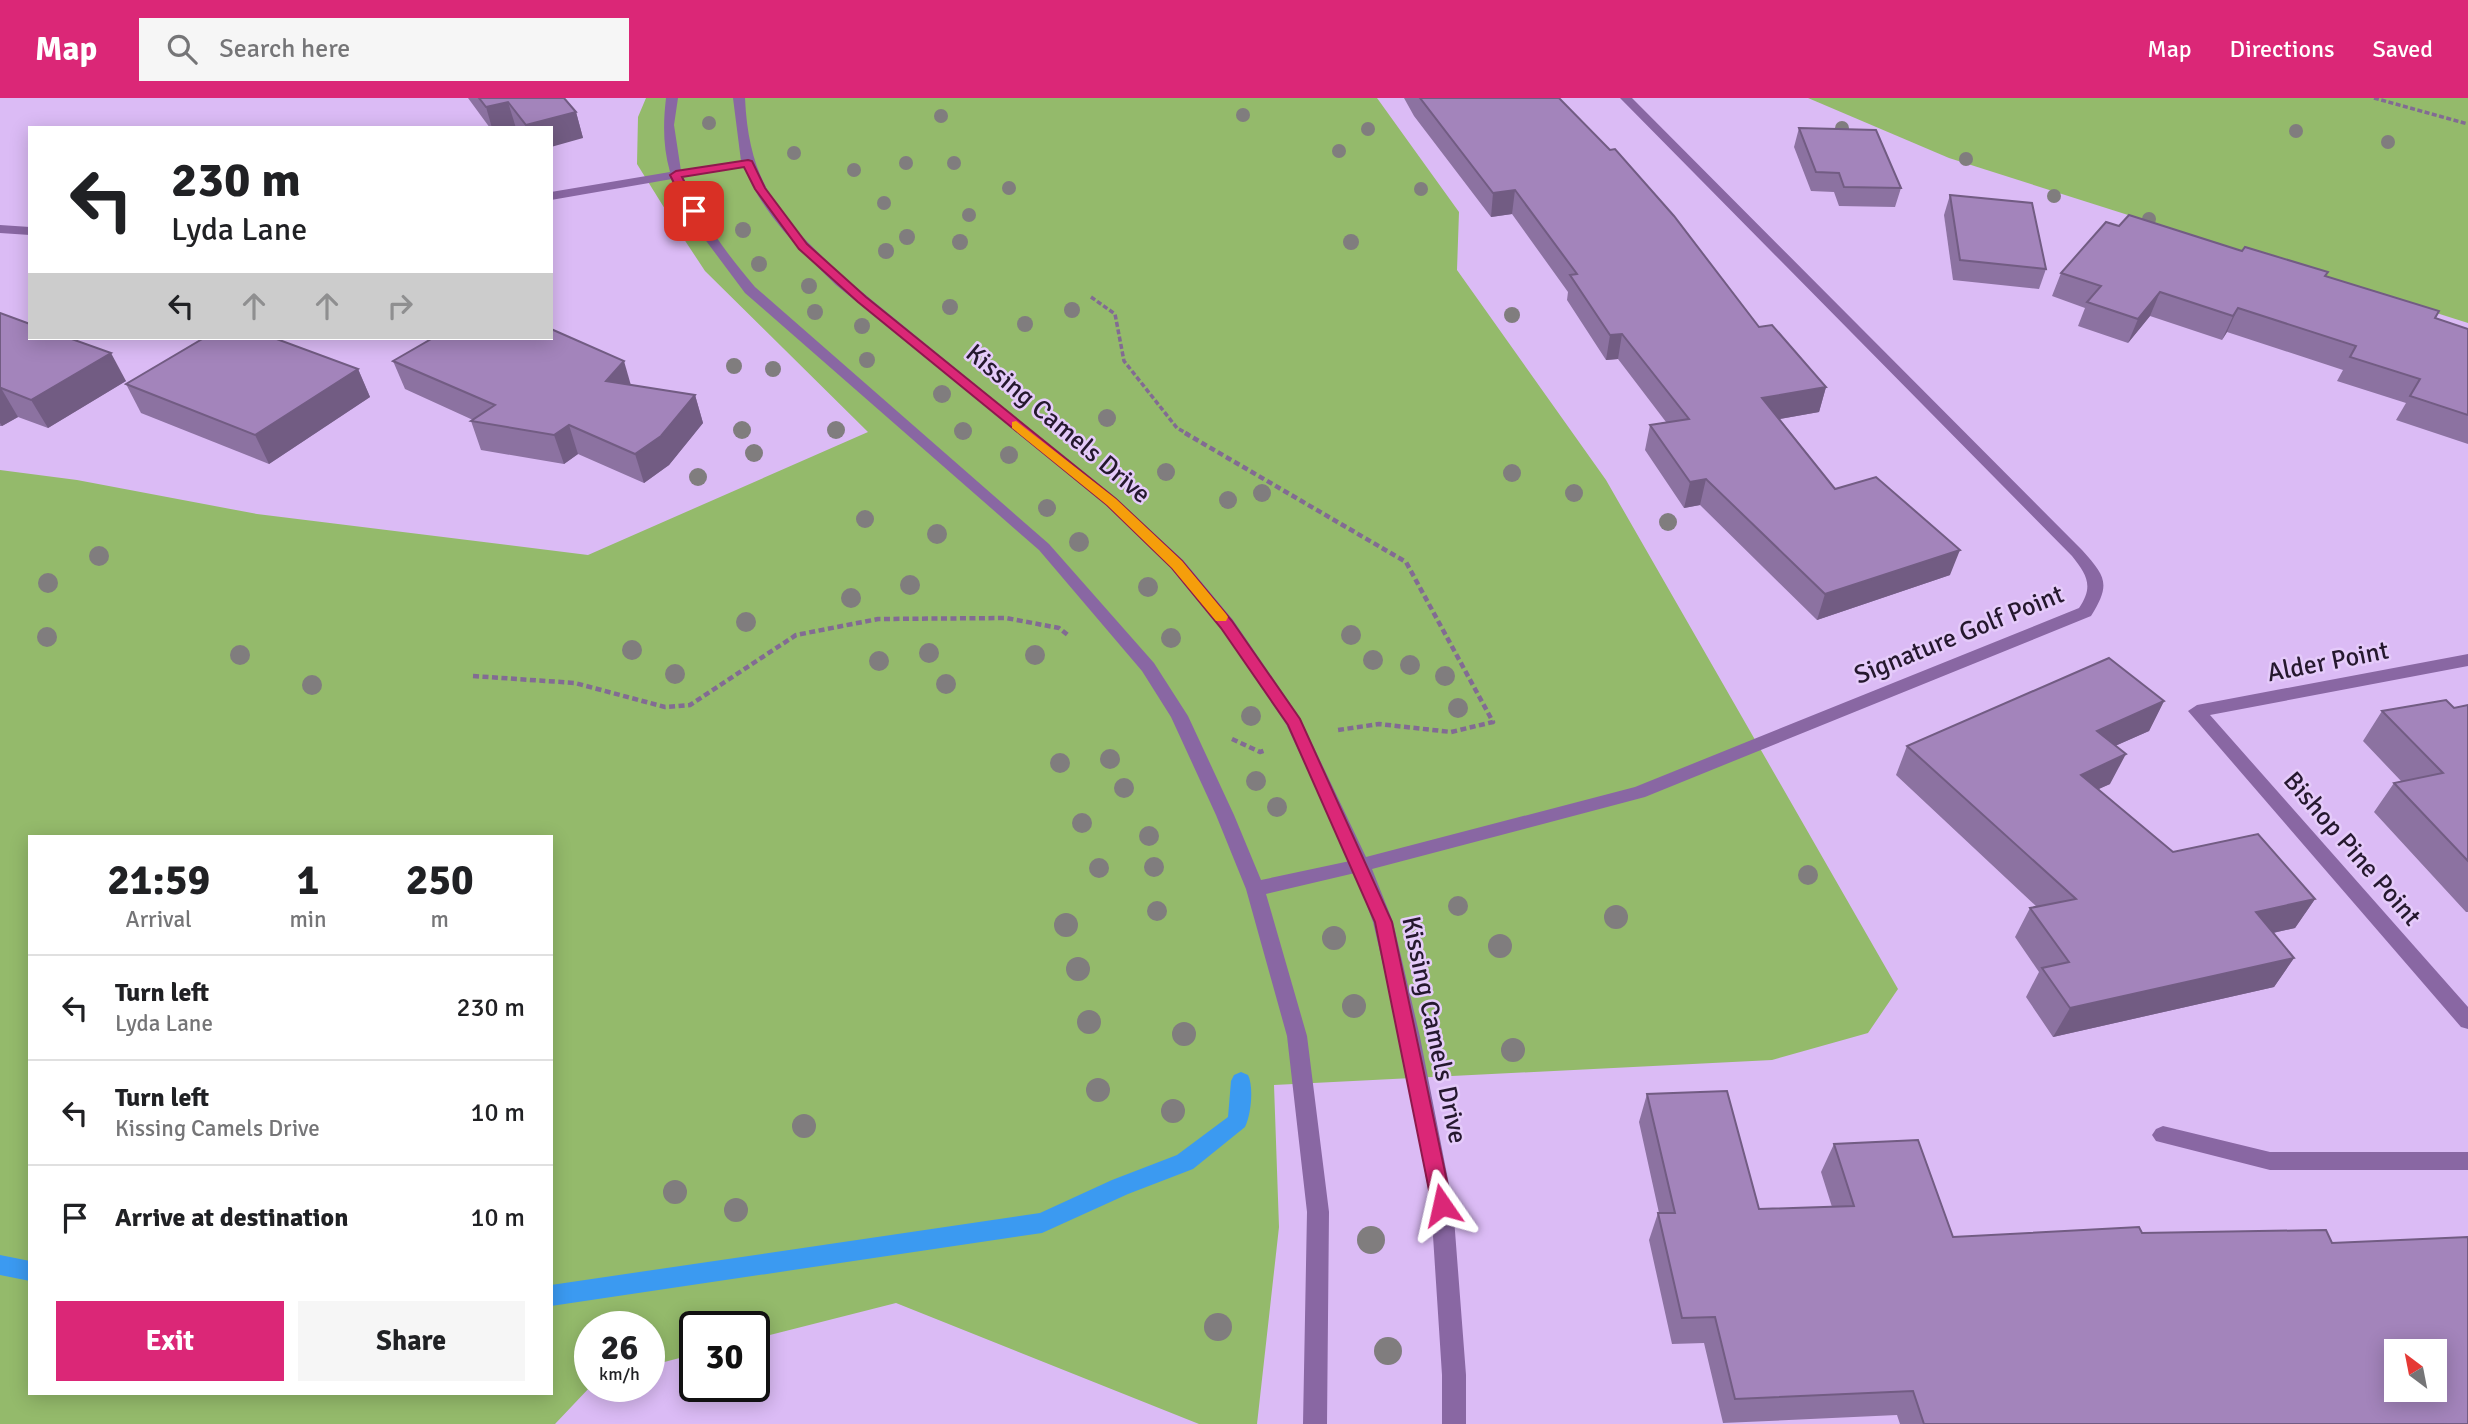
<!DOCTYPE html>
<style>
body{margin:0;font-family:Signika,sans-serif;background:#f6f6f6;color:#202124;height:100vh;display:flex;flex-direction:column;font-size:26px;white-space:nowrap}
*{box-sizing:border-box;margin:0}
p{font-size:23px;color:#757577}
.icon{flex:none;width:38px;height:38px;fill:none;stroke:currentColor;stroke-width:2;stroke-linecap:round;stroke-linejoin:round}
.map{position:relative;flex:1;overflow:hidden}
.drawer{position:absolute;left:28px;top:737px;width:525px;height:560px;display:flex;flex-direction:column;background:#fff;border-radius:0px;box-shadow:0 4px 18px #0003}
.drawer>*{flex:none}
.guide{position:absolute;left:28px;top:28px;width:525px;height:214px;border-radius:0px;box-shadow:0 4px 18px #0003;background:#fff;color:#202124;overflow:hidden}
.needle{width:46px;rotate:328deg}
.tools{position:absolute;left:2384px;top:1241px;display:grid;gap:14px}
.tools a{display:grid;place-items:center;width:63px;height:63px;border-radius:0px;background:#fff;box-shadow:0 4px 18px #0003;font-size:35px}
.speed{position:absolute;left:574px;top:1213px;display:flex;gap:14px;font-size:35px;font-weight:700;text-align:center}
.speed>*{display:grid;place-content:center;width:91px;height:91px;border-radius:50%;background:#fff;box-shadow:0 4px 18px #0003;line-height:1}
.speed small{font-size:18px;font-weight:400}
.speed .limit{border:4px solid #111;border-radius:10px;background:#fff;color:#111}
.pin{position:absolute;display:grid;place-items:center;width:60px;height:60px;color:#fff;margin:-30px;border-radius:14px;box-shadow:0 4px 10px #0006}
.me{position:absolute;width:77px;margin:-38px;rotate:349deg;stroke-linejoin:round;filter:drop-shadow(0 0 5px #0008)}
.turn{display:flex;align-items:center;gap:24px;height:147px;padding:0 28px;font-size:32px}
.turn .icon{width:91px;height:91px;stroke-width:2.5}
.turn b{display:block;font-size:49px;line-height:60px}
.lanes{display:flex;align-items:center;height:66px;padding:0 28px;background:#0003;justify-content:center;gap:35px;direction:ltr}
.lanes .off{opacity:.35}
.eta{display:flex;justify-content:space-evenly;align-items:center;height:119px;text-align:center}
.eta b{font-size:42px;font-weight:800;line-height:49px}
.primary-button{display:flex;gap:14px;margin-top:auto;padding:14px 28px}
.primary-button a{flex:1;height:80px;border-radius:0px;background:#db2777;color:#fff;font-size:28px;font-weight:800;line-height:80px;text-align:center}
.primary-button a+a{background:#f6f6f6;color:#202124}
ul{padding:0;list-style:none}
li{display:flex;align-items:center;gap:21px;height:105px;padding:0 28px;border-top:2px solid #e0e0e0}
li div{flex:1}
li b{display:block;font-size:26px}
li em{font-style:normal}
header{display:flex;align-items:center;gap:42px;box-sizing:border-box;height:98px;padding:0 35px;background:#db2777;color:#fff}
header strong{font-size:33px}
nav{display:flex;gap:38px;margin-inline-start:auto;font-size:24px}
.search{width:490px;height:63px;background:#f6f6f6;display:flex;align-items:center;gap:18px;box-sizing:border-box;padding:0 24px;border-radius:0px;color:#757577;font-size:26px}
.map>svg:first-child{display:block}
.green{fill:#94ba6b;fill-rule:evenodd}
.lines{fill:none;stroke-linecap:round;stroke-linejoin:round}
.stream{fill:#3b9af1;fill-rule:evenodd}
.path-far1{stroke:#826b93;stroke-width:3.5;stroke-dasharray:5 2.5;stroke-linecap:butt}
.path{stroke:#826b93;stroke-width:4.5;stroke-dasharray:6 3.5;stroke-linecap:butt}
.minor{fill:#8967a3;fill-rule:evenodd}
.tree{fill:#807d7e}
.wall{fill:#8c72a1}
.shaded-wall{fill:#725c83}
.building{fill:#a384bb;stroke:#725c83;stroke-width:2;fill-rule:evenodd}
.route{fill:#db2777;stroke:#8e194d;stroke-width:2}
.slow{fill:#f59e0b}
.labels{text-anchor:middle;dominant-baseline:central;stroke-width:5;stroke-linejoin:round;paint-order:stroke}
.street-label{font-size:26px;fill:#25182e;stroke:#e5cbfa}
</style>
<header>
<strong>Map</strong>
<div class="search"><svg class="icon" aria-label="search" viewBox="0 0 24 24"><circle cx="10" cy="10" r="6"/><path d="M15 15l6 6"/></svg>Search here</div>
<nav><a>Map</a><a>Directions</a><a>Saved</a></nav>
</header>
<div class="map">
<svg width="2468" height="1326" viewBox="0 0 2468 1326">
<rect width="100%" height="100%" fill="#dbbbf5"/>
<g class="green">
<path d="M646 0H1377L1459 114 1457 172 1606 382 1898 891 1868 935 1772 962 1274 987 1279 1129 1257 1326H1199L896 1205 754 1241V1228H695V1256L649 1268V1228H590L591 1288 555 1326H0V372L77 382 257 416 588 457 868 334 705 173 678 132 637 66 638 19ZM30 738H551V1295H30Z"/>
<path d="M1808 0H2468V225L1949 60Z"/>
</g>
<g class="lines">
<g class="stream">
<path d="M1241 974 1248 977C1254 989 1251 1017 1245 1029L1193 1071 1128 1096 1042 1135 551 1208V1187L1040 1115 1112 1082 1177 1057 1228 1019 1231 983 1234 977Z"/>
<path d="M0 1157 30 1163V1183L0 1177Z"/>
</g>
<g class="path-far1">
<path d="M2374 0 2468 26"/>
<path d="M1091 199 1115 216 1124 263 1177 330 1188 336"/>
</g>
<g class="path">
<path d="M1185 335 1406 464 1493 624 1451 634 1379 626 1338 632"/>
<path d="M473 578 575 585 665 609 690 607 796 537 878 521 1006 520 1059 530 1069 538"/>
<path d="M1232 641 1260 654 1266 652"/>
</g>
<g class="minor">
<path d="M666 0H678L674 27 681 73 741 63 733 0H745C749 90 783 122 846 181L1116 401 1183 462 1233 522 1300 620 1366 759 1635 689 2079 510C2094 488 2087 477 2072 458L1620 0H1632L2082 452C2106 479 2111 486 2091 518L1645 699 1372 771 1393 824 1420 939 1453 1107 1466 1277V1326H1442V1277L1431 1107 1400 939 1373 824 1355 775 1266 796 1307 938 1329 1114 1327 1326H1303L1307 1114 1287 938 1246 791 1216 717 1171 619 1142 573 1039 452 745 195 695 128 672 81 551 102V94L670 74C663 49 663 26 666 0ZM744 69C763 117 800 152 836 187L1106 407 1171 470 1221 530 1286 626 1350 763 1261 782 1234 717 1188 618 1154 565 1049 446 755 189C726 155 701 121 683 79Z"/>
<path d="M0 127 30 129V137L0 135Z"/>
<path d="M2468 556V568L2210 617 2468 909V931L2461 929 2188 613 2197 607Z"/>
<path d="M2163 1028 2270 1054H2468V1072H2270L2156 1043 2152 1037 2156 1031Z"/>
</g>
</g>
<g class="tree">
<circle cx="1243" cy="17" r="7"/>
<circle cx="941" cy="18" r="7"/>
<circle cx="709" cy="25" r="7"/>
<circle cx="1842" cy="30" r="7"/>
<circle cx="1368" cy="31" r="7"/>
<circle cx="2296" cy="33" r="7"/>
<circle cx="2388" cy="44" r="7"/>
<circle cx="1339" cy="53" r="7"/>
<circle cx="794" cy="55" r="7"/>
<circle cx="1966" cy="61" r="7"/>
<circle cx="906" cy="65" r="7"/>
<circle cx="954" cy="65" r="7"/>
<circle cx="854" cy="72" r="7"/>
<circle cx="1009" cy="90" r="7"/>
<circle cx="1421" cy="91" r="7"/>
<circle cx="2054" cy="98" r="7"/>
<circle cx="884" cy="105" r="7"/>
<circle cx="969" cy="117" r="7"/>
<circle cx="2149" cy="121" r="7"/>
<circle cx="743" cy="132" r="8"/>
<circle cx="907" cy="139" r="8"/>
<circle cx="960" cy="144" r="8"/>
<circle cx="1351" cy="144" r="8"/>
<circle cx="886" cy="153" r="8"/>
<circle cx="759" cy="166" r="8"/>
<circle cx="809" cy="188" r="8"/>
<circle cx="950" cy="209" r="8"/>
<circle cx="1072" cy="212" r="8"/>
<circle cx="815" cy="214" r="8"/>
<circle cx="1512" cy="217" r="8"/>
<circle cx="1025" cy="226" r="8"/>
<circle cx="862" cy="228" r="8"/>
<circle cx="867" cy="262" r="8"/>
<circle cx="734" cy="268" r="8"/>
<circle cx="773" cy="271" r="8"/>
<circle cx="942" cy="296" r="9"/>
<circle cx="1107" cy="320" r="9"/>
<circle cx="742" cy="332" r="9"/>
<circle cx="836" cy="332" r="9"/>
<circle cx="963" cy="333" r="9"/>
<circle cx="754" cy="355" r="9"/>
<circle cx="1009" cy="357" r="9"/>
<circle cx="1166" cy="374" r="9"/>
<circle cx="1512" cy="375" r="9"/>
<circle cx="698" cy="379" r="9"/>
<circle cx="1262" cy="395" r="9"/>
<circle cx="1574" cy="395" r="9"/>
<circle cx="1228" cy="402" r="9"/>
<circle cx="1047" cy="410" r="9"/>
<circle cx="865" cy="421" r="9"/>
<circle cx="1668" cy="424" r="9"/>
<circle cx="937" cy="436" r="10"/>
<circle cx="1079" cy="444" r="10"/>
<circle cx="99" cy="458" r="10"/>
<circle cx="48" cy="485" r="10"/>
<circle cx="910" cy="487" r="10"/>
<circle cx="1148" cy="489" r="10"/>
<circle cx="851" cy="500" r="10"/>
<circle cx="746" cy="524" r="10"/>
<circle cx="1351" cy="537" r="10"/>
<circle cx="47" cy="539" r="10"/>
<circle cx="1171" cy="540" r="10"/>
<circle cx="632" cy="552" r="10"/>
<circle cx="929" cy="555" r="10"/>
<circle cx="240" cy="557" r="10"/>
<circle cx="1035" cy="557" r="10"/>
<circle cx="1373" cy="562" r="10"/>
<circle cx="879" cy="563" r="10"/>
<circle cx="1410" cy="567" r="10"/>
<circle cx="675" cy="576" r="10"/>
<circle cx="1445" cy="578" r="10"/>
<circle cx="946" cy="586" r="10"/>
<circle cx="312" cy="587" r="10"/>
<circle cx="1458" cy="610" r="10"/>
<circle cx="1251" cy="618" r="10"/>
<circle cx="1110" cy="661" r="10"/>
<circle cx="1060" cy="665" r="10"/>
<circle cx="1256" cy="683" r="10"/>
<circle cx="1124" cy="690" r="10"/>
<circle cx="1277" cy="709" r="10"/>
<circle cx="1082" cy="725" r="10"/>
<circle cx="1149" cy="738" r="10"/>
<circle cx="1154" cy="769" r="10"/>
<circle cx="1099" cy="770" r="10"/>
<circle cx="1808" cy="777" r="10"/>
<circle cx="1458" cy="808" r="10"/>
<circle cx="1157" cy="813" r="10"/>
<circle cx="1616" cy="819" r="12"/>
<circle cx="1066" cy="827" r="12"/>
<circle cx="1334" cy="840" r="12"/>
<circle cx="1500" cy="848" r="12"/>
<circle cx="1078" cy="871" r="12"/>
<circle cx="1354" cy="908" r="12"/>
<circle cx="1089" cy="924" r="12"/>
<circle cx="1184" cy="936" r="12"/>
<circle cx="1513" cy="952" r="12"/>
<circle cx="1098" cy="992" r="12"/>
<circle cx="1173" cy="1013" r="12"/>
<circle cx="804" cy="1028" r="12"/>
<circle cx="675" cy="1094" r="12"/>
<circle cx="736" cy="1112" r="12"/>
<circle cx="1371" cy="1142" r="14"/>
<circle cx="1218" cy="1229" r="14"/>
<circle cx="1388" cy="1253" r="14"/>
</g>
<g class="wall">
<path d="M468 0H564L576 14 583 40 551 30H490Z"/>
<path d="M1404 0H1559L1759 229 1826 289 1819 314 1780 321 1835 391 1950 477 1817 522 1700 407 1684 410 1645 352 1650 327 1666 324 1618 261 1606 262 1567 202 1568 194 1512 116 1491 119 1414 18Z"/>
<path d="M1799 30 1901 90 1895 109 1839 108 1834 94 1811 93 1794 49Z"/>
<path d="M1950 97 2046 171 2039 191 1953 182 1944 117Z"/>
<path d="M2119 128 2326 178 2435 220 2468 231V346L2396 322 2406 305 2337 283 2343 272 2227 234 2222 242 2150 218 2128 245 2078 228 2085 210 2052 198 2061 175Z"/>
<path d="M0 215 126 283 48 330 18 319 2 328H0Z"/>
<path d="M393 263 631 287 695 297 703 325 669 367 644 385 578 356 564 366 481 352 471 323 473 322 405 291Z"/>
<path d="M358 271 370 299 269 366 141 315 126 286Z"/>
<path d="M2164 603 2149 633 2115 648 2110 686 2098 691 2173 754 2315 801 2295 830 2273 835 2294 860 2274 889 2053 939 2026 899 2039 874 2015 839 2030 810 2037 809 1896 677 1907 648Z"/>
<path d="M2468 607V814H2466L2374 714 2394 685 2401 683 2363 643 2382 613 2454 610Z"/>
<path d="M1647 996 1759 1111 1832 1109 1821 1074 1834 1046 1953 1139 2142 1135 2332 1145 2468 1326H1900L1897 1317 1723 1325 1704 1245 1672 1246 1649 1142 1658 1115H1659L1639 1024Z"/>
</g>
<g class="shaded-wall">
<path d="M508 4 516 30H492L486 9Z"/>
<path d="M576 14 583 40 551 49V30H527L526 27Z"/>
<path d="M1515 92 1512 116 1491 119 1493 95Z"/>
<path d="M2160 194 2150 218 2128 245 2138 221Z"/>
<path d="M2238 210 2227 234 2222 242 2233 218Z"/>
<path d="M1622 236 1618 261 1606 262 1610 237Z"/>
<path d="M111 255 126 283 48 330 31 302Z"/>
<path d="M624 263 632 291 606 283Z"/>
<path d="M358 271 370 299 269 366 255 337Z"/>
<path d="M1826 289 1819 314 1756 325 1762 300Z"/>
<path d="M1 290 18 319 2 328 0 325V291Z"/>
<path d="M695 297 703 325 669 367 644 385 635 356Z"/>
<path d="M569 327 578 356 564 366 554 337Z"/>
<path d="M1706 381 1700 407 1684 410 1690 384Z"/>
<path d="M1960 452 1950 477 1817 522 1825 496Z"/>
<path d="M2164 603 2149 633 2083 662 2097 633Z"/>
<path d="M2126 656 2110 686 2066 706 2081 677Z"/>
<path d="M2315 801 2295 830 2236 843 2256 814Z"/>
<path d="M2294 860 2274 889 2053 939 2070 910Z"/>
</g>
<g class="building">
<path d="M479 0H564L576 14 526 27 508 4 486 9Z"/>
<path d="M1420 0H1559L1610 52 1615 51 1674 118 1759 229 1772 227 1826 289 1762 300 1835 391 1876 379 1960 452 1825 496 1706 381 1690 384 1650 327 1689 321 1622 236 1610 237 1570 177 1577 176 1515 92 1493 95Z"/>
<path d="M1799 30 1876 32 1901 90 1844 89 1839 75 1816 74Z"/>
<path d="M1950 97 2032 105 2046 171 1960 162Z"/>
<path d="M2129 117 2242 153 2245 149 2328 174 2325 178 2439 213 2435 220 2468 231V317L2410 298 2420 281 2350 259 2356 248 2238 210 2233 218 2160 194 2138 221 2087 204 2101 188 2061 175 2106 124 2119 128Z"/>
<path d="M0 215 30 226V240H69L111 255 31 302 1 290 0 291Z"/>
<path d="M551 231 624 263 606 283 695 297 661 338 635 356 569 327 554 337 471 323 495 307 393 263 433 240H551Z"/>
<path d="M204 240H274L358 271 255 337 126 286Z"/>
<path d="M2109 560 2164 603 2097 633 2126 656 2081 677 2173 754 2258 736 2315 801 2256 814 2294 860 2070 910 2042 870 2069 864 2030 810 2076 801 1907 648Z"/>
<path d="M2446 602 2454 610 2468 607V763L2394 685 2443 675 2382 613Z"/>
<path d="M1727 993 1759 1111 1854 1108 1834 1046 1918 1042 1953 1139 2139 1129 2142 1135 2326 1132 2332 1145 2468 1139V1326H1924L1913 1293 1735 1301 1715 1219 1682 1220 1658 1115H1675L1647 996ZM2396 1253H2434V1292H2396Z"/>
</g>
<path class="route" d="M748 62 752 63 765 90 807 146 866 199 1116 401 1182 463 1232 523 1300 621 1392 824 1452 1107 1449 1113 1442 1116 1435 1113 1432 1107 1375 824 1288 627 1221 530 1172 470 1107 407 858 204 799 151 755 91 744 69 682 79 699 113 694 116 688 113 670 77 676 73Z"/>
<path class="slow" d="M1016 323 1116 401 1182 463 1226 516 1228 519 1226 523H1216L1172 470 1107 407 1012 330V324Z"/>
<g class="labels">
<g class="street-label">
<text transform="translate(1058 326) rotate(40)">Kissing Camels Drive</text>
<text transform="translate(1959 537) rotate(-22)">Signature Golf Point</text>
<text transform="translate(2328 564) rotate(-11)">Alder Point</text>
<text transform="translate(2352 751) rotate(49)">Bishop Pine Point</text>
<text transform="translate(1434 932) rotate(78)">Kissing Camels Drive</text>
</g>
</g>
</svg>
<div class="tools">
<a><svg class="needle" viewBox="-14 -14 28 28"><path d="M0-13l5 13h-10z" fill="#e53935"/><path d="M0 13l5-13h-10z" fill="#757577"/></svg></a>
</div>
<div class="speed"><div>26<small>km/h</small></div><div class="limit">30</div></div>
<div class="pin" style="left:694px;top:113px;background:#d93025"><svg class="icon" aria-label="arrive" viewBox="0 0 24 24"><path d="M6 21V4h12l-3 4 3 4H6"/></svg></div>
<svg class="me" style="left:1442px;top:1107px" viewBox="-20 -20 40 40"><path d="M0-17L14 15 0 8-14 15z" fill="#db2777" stroke="#fff" stroke-width="4"/></svg>
<div class="guide">
<div class="turn"><svg class="icon" aria-label="left" viewBox="0 0 24 24"><path d="M17 20v-9H6M10 6l-5 5 5 5"/></svg><div><b>230 m</b>Lyda Lane</div></div>
<div class="lanes"><svg class="icon" aria-label="left" viewBox="0 0 24 24"><path d="M17 20v-9H6M10 6l-5 5 5 5"/></svg><svg class="icon off" aria-label="ahead" viewBox="0 0 24 24"><path d="M12 20V5M6 11l6-6 6 6"/></svg><svg class="icon off" aria-label="ahead" viewBox="0 0 24 24"><path d="M12 20V5M6 11l6-6 6 6"/></svg><svg class="icon off" aria-label="right" viewBox="0 0 24 24"><path d="M7 20v-9h11M14 6l5 5-5 5"/></svg></div>
</div>
<section class="drawer">
<div class="eta">
<div><b>21:59</b><p>Arrival</p></div>
<div><b>1</b><p>min</p></div>
<div><b>250</b><p>m</p></div>
</div>
<ul>
<li><svg class="icon" aria-label="left" viewBox="0 0 24 24"><path d="M17 20v-9H6M10 6l-5 5 5 5"/></svg><div><b>Turn left</b><p>Lyda Lane</p></div><em>230 m</em></li>
<li><svg class="icon" aria-label="left" viewBox="0 0 24 24"><path d="M17 20v-9H6M10 6l-5 5 5 5"/></svg><div><b>Turn left</b><p>Kissing Camels Drive</p></div><em>10 m</em></li>
<li><svg class="icon" aria-label="arrive" viewBox="0 0 24 24"><path d="M6 21V4h12l-3 4 3 4H6"/></svg><div><b>Arrive at destination</b></div><em>10 m</em></li>
</ul>
<div class="primary-button"><a>Exit</a><a>Share</a></div>
</section>
</div>
